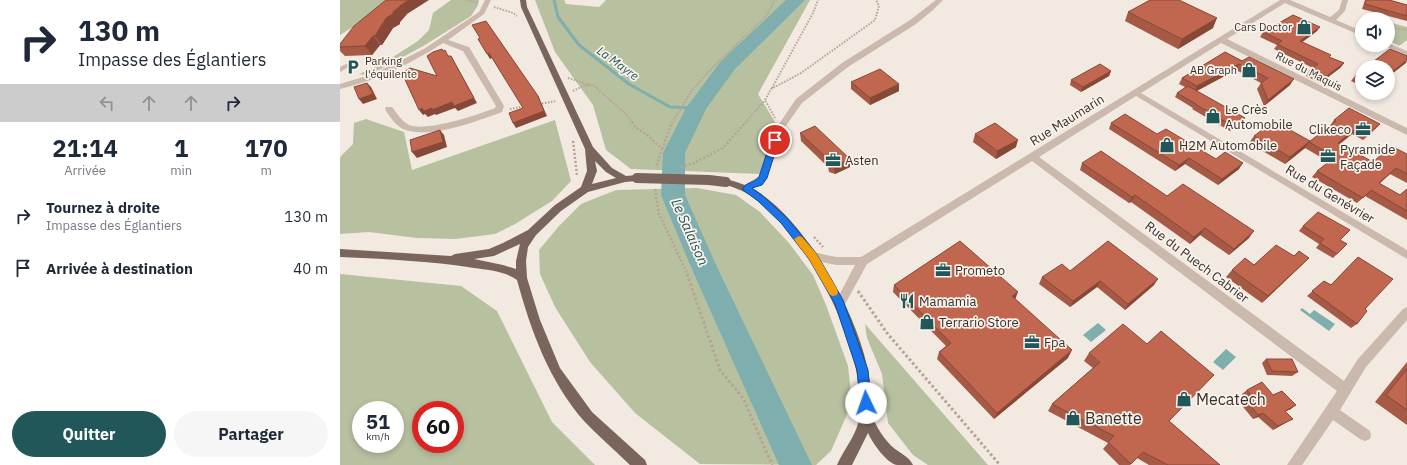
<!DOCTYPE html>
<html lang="fr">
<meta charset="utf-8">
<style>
body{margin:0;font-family:"IBM Plex Sans",sans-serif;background:#f6f6f7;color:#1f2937;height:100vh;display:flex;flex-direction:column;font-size:15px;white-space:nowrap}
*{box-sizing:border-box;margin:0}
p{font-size:13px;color:#747a83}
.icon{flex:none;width:22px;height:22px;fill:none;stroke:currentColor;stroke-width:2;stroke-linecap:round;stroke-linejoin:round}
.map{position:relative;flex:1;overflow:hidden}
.drawer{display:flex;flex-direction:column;background:#fff;width:340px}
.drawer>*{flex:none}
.top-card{background:#fff;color:#1f2937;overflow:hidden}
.fabs{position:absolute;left:1015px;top:12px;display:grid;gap:8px}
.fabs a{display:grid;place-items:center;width:40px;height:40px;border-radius:50%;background:#fff;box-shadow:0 2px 6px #0003;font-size:20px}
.speed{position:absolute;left:12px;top:401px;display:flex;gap:8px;font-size:20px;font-weight:700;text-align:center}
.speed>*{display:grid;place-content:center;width:52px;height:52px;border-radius:50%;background:#fff;box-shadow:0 2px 6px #0003;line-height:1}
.speed small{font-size:10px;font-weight:400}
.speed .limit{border:6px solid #d22;background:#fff;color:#111}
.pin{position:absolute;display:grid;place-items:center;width:34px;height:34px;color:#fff;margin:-17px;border:2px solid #fff;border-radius:50%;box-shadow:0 1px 4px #0007}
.me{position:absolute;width:44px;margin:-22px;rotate:357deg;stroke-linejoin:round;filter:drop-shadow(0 0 3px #0008)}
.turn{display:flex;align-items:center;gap:14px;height:84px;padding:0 12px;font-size:18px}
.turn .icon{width:52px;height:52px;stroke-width:2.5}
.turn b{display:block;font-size:28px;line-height:34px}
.lanes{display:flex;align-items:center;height:38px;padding:0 12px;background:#0003;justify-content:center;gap:20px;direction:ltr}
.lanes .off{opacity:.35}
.eta{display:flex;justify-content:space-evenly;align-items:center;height:68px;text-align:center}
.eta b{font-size:24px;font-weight:700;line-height:28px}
.cta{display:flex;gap:8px;margin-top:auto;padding:8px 12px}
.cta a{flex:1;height:46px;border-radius:24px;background:#215759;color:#fff;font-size:16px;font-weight:700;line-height:46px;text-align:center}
.cta a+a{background:#f6f6f7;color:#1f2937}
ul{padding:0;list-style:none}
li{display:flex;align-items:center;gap:12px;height:52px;padding:0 12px}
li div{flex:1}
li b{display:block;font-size:15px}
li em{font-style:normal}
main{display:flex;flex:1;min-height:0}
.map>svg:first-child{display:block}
.green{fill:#b7c1a0;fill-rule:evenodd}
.water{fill:#7faeae}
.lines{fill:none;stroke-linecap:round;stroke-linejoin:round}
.stream{stroke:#7faeae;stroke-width:3}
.river{fill:#7faeae;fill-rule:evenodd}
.path-far2{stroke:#b6a396;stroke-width:2;stroke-dasharray:1.5 1.5;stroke-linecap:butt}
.path-far1{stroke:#b6a396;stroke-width:2.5;stroke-dasharray:2 2;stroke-linecap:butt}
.path{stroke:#b6a396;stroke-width:3;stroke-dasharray:2.5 2.5;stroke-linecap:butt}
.minor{fill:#cab9ac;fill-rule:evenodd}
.major{fill:#7a655c;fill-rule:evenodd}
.major-bridge{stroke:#7a655c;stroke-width:10}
.wall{fill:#a65944}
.shaded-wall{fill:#874837}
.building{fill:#c1674f;stroke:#874837}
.route{fill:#1a73e8;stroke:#114b97}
.slow{fill:#f59e0b}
.labels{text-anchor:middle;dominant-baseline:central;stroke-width:3.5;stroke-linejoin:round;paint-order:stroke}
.far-poi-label{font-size:11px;fill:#382e2a;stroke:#faf3ec;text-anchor:end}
.far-street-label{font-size:11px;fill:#382e2a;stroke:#faf3ec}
.far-water-label{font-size:12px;font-style:italic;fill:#215759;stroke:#faf3ec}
.poi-label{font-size:13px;fill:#382e2a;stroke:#faf3ec;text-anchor:start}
.street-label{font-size:13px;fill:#382e2a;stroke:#faf3ec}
.water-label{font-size:14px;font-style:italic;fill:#215759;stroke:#faf3ec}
.near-poi-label{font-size:16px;fill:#382e2a;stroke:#faf3ec;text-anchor:start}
</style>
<main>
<section class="drawer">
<div class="top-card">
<div class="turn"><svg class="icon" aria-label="right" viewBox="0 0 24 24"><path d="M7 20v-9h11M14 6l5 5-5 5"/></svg><div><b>130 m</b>Impasse des Églantiers</div></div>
<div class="lanes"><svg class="icon off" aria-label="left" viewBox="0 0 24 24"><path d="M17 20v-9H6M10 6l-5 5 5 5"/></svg><svg class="icon off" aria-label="ahead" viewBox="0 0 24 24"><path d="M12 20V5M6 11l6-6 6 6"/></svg><svg class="icon off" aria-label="ahead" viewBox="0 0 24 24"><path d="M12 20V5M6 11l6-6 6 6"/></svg><svg class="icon" aria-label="right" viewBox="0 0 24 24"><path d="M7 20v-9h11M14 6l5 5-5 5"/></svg></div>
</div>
<div class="eta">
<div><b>21:14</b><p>Arrivée</p></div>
<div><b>1</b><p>min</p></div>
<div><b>170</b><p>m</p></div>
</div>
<ul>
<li><svg class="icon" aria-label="right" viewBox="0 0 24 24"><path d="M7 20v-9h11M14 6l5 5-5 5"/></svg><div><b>Tournez à droite</b><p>Impasse des Églantiers</p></div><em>130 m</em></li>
<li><svg class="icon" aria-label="arrive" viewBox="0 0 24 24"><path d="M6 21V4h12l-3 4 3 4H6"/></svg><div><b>Arrivée à destination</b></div><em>40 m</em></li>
</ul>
<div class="cta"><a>Quitter</a><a>Partager</a></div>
</section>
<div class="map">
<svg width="1067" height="465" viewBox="0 0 1067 465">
<rect width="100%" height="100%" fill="#f2e9e0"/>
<g class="green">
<path d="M0 0H57L0 35Z"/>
<path d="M111 0H139L138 5 131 16 85 45 39 70 25 75 19 74 42 64 78 41 89 30 93 13Z"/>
<path d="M195 0H224L226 4 259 7 266 0H470L418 94 438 127 420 174 291 169 266 150 253 105 215 52Z"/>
<path d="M1048 22 1067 27V40L1059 46 1048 40Z"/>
<path d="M26 119 64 132 72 170 215 120 231 181 212 201 175 224 155 234 115 239 77 238 29 232 0 234V157L13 144 14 123Z"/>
<path d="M357 188 396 195 420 212 449 243 473 275 486 305 508 366 512 403 491 451 476 465 360 464 295 413 250 362 215 307 200 274 199 250 219 226 241 204 276 190Z"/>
<path d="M0 274 121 286 157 311 212 422 255 465H0ZM21 410H55V444H21ZM81 410H115V444H81Z"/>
<path d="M525 324 648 465H588L573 455 548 423 542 374 527 338Z"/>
</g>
<g class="water">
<path d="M962 308 970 314 974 310 995 324 989 331 960 310Z"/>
<path d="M758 323 766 330 751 342 743 335Z"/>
<path d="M886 349 896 357 883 370 873 362Z"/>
</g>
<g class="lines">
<path class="stream" d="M214 0 218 17 239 45 289 84 330 107 356 108"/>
<path class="river" d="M446 0H465L395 69 366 109 345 153V195L377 267 472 465H439L351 267 321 195 323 153 346 108 381 61Z"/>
<g class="path-far2">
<path d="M127 0 138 3"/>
<path d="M154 7 173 13 177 16"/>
<path d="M1052 28 1067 30"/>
<path d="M228 78 250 85"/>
<path d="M432 88 473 13 478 0"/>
<path d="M233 91 243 86 253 85 287 115 292 123"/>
<path d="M199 104 216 101"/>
<path d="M170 109 185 106"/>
<path d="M435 118 425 100 431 89 461 73 535 20 539 6 536 0"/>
<path d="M332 123 352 90 374 66 426 16 435 0"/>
<path d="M405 123 425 100"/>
</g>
<g class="path-far1">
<path d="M292 122 295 127 306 134 322 149 316 168"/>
<path d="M233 141 237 175"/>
<path d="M322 149 332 122"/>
<path d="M341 167 354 163 383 148 406 122"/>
<path d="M315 189 319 214 348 275"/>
<path d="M474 237 483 247"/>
</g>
<g class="path">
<path d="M347 274 380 370 403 398 432 465"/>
<path d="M518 291 547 333 660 465"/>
</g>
<g class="minor">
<path d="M145 0H151L144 14 108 40 129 47 164 106 162 112C137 121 89 140 63 129 56 126 49 116 45 109L46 107H52C57 113 62 122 69 125 87 132 137 115 155 108L156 106 123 51 103 43C70 64 38 80 0 89V84L33 74 84 49 139 12Z"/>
<path d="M596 0H603L593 10 576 24 508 67 462 103 443 130 426 180 409 191H403L401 189 405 185 419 176 435 130 456 99 502 63 570 20Z"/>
<path d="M940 0H950L990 17 999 10 1002 0H1008L1005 11 996 20 1022 31V36L945 3 887 39 1067 128V135L881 43 801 93 1067 250V259L796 96 699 157 1004 381 1018 359 1063 309 1067 307V320L1026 367 1000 410 1030 431 1031 435 1030 439 1025 441 1020 439 993 420 962 465H947L997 391 692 161 527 264 504 306 500 308 496 306 495 303 515 265H496L472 260 468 259 467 256 468 253 472 252 496 257H521Z"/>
<path d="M1048 43 1067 51V56L1043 45H1048Z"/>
<path d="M6 64 10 66 0 72V67Z"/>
</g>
<g class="major">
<path d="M180 0H186L187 7 253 147 272 168 286 176 297 175 302 178 297 181 285 182 248 192 221 211 196 235 188 247 186 261 187 278 200 320 220 368 252 412 305 460 307 465H290C275 450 258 436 244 421 209 381 191 331 177 280 165 271 148 270 134 268 90 261 45 259 0 257V249L111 256 115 254 149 249 163 243 188 230 215 205 241 187 247 171 245 149 181 7ZM255 161 266 172 276 178 252 184 257 171ZM180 244 176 261V269L163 265 134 259 154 256Z"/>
<path d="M386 179C397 182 407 185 417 191 464 221 509 300 524 354 527 366 530 379 531 392 532 399 531 407 532 414 535 426 545 441 555 449 562 454 569 457 573 465 568 465 562 465 557 465 546 463 532 442 528 433L512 465H497C505 447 519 433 520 412 524 344 467 234 411 196 402 190 393 187 383 184L381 182Z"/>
</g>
<path class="major-bridge" d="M297 178 369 180 386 182"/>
</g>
<g class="wall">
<path d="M1025 0H1049L1067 5V21L1022 9Z"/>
<path d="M788 12 873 28 838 49 785 21Z"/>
<path d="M67 14 60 22V24L53 28 42 45H40L32 55 5 56 0 51V44Z"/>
<path d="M977 31 962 42 989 57 1004 63 1000 68 980 83 966 76 969 71 973 68 934 49 937 45 920 37 923 32Z"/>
<path d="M885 52 950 85 924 106 917 89 921 83 896 70 857 91 905 118 902 122 890 131 852 109 853 108 835 97 837 93 845 87 839 84 842 78Z"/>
<path d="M1022 70V86L1011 81 1015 76Z"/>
<path d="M771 71 769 76 741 92 730 85 731 80Z"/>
<path d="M511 82 559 84V91L530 105 511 89Z"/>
<path d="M994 120 1040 124 1035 129 1023 140 1012 134 1000 144 1033 162 1067 154V183L1050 174 1039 184 1060 195 1067 189V220L1025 196 1017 203 972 177 977 171 989 162 965 148 945 164 909 143 914 136 969 142 990 126Z"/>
<path d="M771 123 817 134 899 169 878 185 845 164 835 171 769 129Z"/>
<path d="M460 133 510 159V167L495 174 489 172 488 167 461 141Z"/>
<path d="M635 134 676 147 656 159 633 142Z"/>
<path d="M742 163 827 196 909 238 889 255 860 235 850 244 791 202 789 203 740 170Z"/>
<path d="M963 226 1000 240 1007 244 993 258 976 248 979 244 959 231Z"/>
<path d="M954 256 969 258 922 303 886 277 892 270Z"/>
<path d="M1018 257 1025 309 1017 324 1011 328 967 296 984 281 991 285Z"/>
<path d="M730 271 814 285 785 310 757 287 730 307 699 284 702 277Z"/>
<path d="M554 285 675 299 728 358 654 419 597 359 599 352 606 346 553 292Z"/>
<path d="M749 353 829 421 880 465H809L797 458 790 465H779L763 449 768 443 708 411 712 404 753 368 744 361Z"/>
<path d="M926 359 958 372 952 376 927 375 922 363Z"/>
<path d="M1067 362V425L1035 402Z"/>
<path d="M907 390 933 395 951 409 946 411 947 422 933 430 918 417 913 419 899 402 905 398 902 394Z"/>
</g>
<g class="shaded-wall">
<path d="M69 0H89L67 14 60 22V24L53 28 42 45 35 36 46 18 61 5Z"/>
<path d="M877 18 873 28 838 49 842 39Z"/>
<path d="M980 27 977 31 957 46 960 41Z"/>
<path d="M33 36 40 45 32 55 25 46Z"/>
<path d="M149 53 152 58 150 59 147 54Z"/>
<path d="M111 56 137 103 118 111 115 108 96 115 95 114 88 117 85 114 83 115 79 110 82 108H92Z"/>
<path d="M1067 60 1066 63 1048 77V75Z"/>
<path d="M1004 63 1000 68 980 83 984 78Z"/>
<path d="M899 64 896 70 854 92 857 86Z"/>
<path d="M771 71 769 76 741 92 743 87Z"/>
<path d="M954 79 950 85 924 106 928 100Z"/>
<path d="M27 83 31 87 37 99 23 104 19 99Z"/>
<path d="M559 84V91L530 105V98Z"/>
<path d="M198 96 207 116 176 128 173 123Z"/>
<path d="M905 118 902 122 890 131 893 126Z"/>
<path d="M1040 124 1035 129 1023 140 1028 134Z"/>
<path d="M1016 128 1012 134 994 148 998 143Z"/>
<path d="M100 130 104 135 107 147 77 158 72 152Z"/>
<path d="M678 140 676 147 656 159 657 151Z"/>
<path d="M970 141 965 148 945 164 950 157Z"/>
<path d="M849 158 845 164 835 171 839 165Z"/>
<path d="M510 159V167L495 174 494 167Z"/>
<path d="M903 163 899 169 878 185 882 179Z"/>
<path d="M1056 168 1050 174 1033 189 1039 183Z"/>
<path d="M795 195 791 202 789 203 792 197Z"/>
<path d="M865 228 860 235 850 244 854 237Z"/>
<path d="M914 231 909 238 889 255 894 249Z"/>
<path d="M969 258 962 265 922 303 928 296Z"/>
<path d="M818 279 814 285 785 310 788 304Z"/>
<path d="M760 281 757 287 730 307 733 301Z"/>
<path d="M678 292 675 300 672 296Z"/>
<path d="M732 350 728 358 654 419 657 413Z"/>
<path d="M956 405 951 409 940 414 945 411Z"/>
<path d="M923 413 918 417 913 419 918 415Z"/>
<path d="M953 419 947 422 933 430 938 426Z"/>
</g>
<g class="building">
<path d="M46 0H69L61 5 53 12V14L46 18 35 36H33L25 46 0 47V44L14 26Z"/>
<path d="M810 0H839L877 18 842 39 788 12Z"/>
<path d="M1026 0H1049L1067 5V16L1025 4Z"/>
<path d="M953 15 980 27 960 41 991 55 989 57 1004 63 984 78 969 71 978 64 937 44 942 41 923 32Z"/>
<path d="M146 21 198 96 204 111 173 123 169 113 183 108 149 53 147 54 138 39 140 38 132 25Z"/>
<path d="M102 49 103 51 105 50 108 56H111L134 98 114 106 112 102 92 110V108L84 111 82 108 79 110 62 73 70 68 97 76 87 56 93 52Z"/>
<path d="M1050 49 1067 56V60L1048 75V67H1026Z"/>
<path d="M885 52 902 61 909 57 954 79 928 100 921 83 928 78 899 64 857 86 842 78Z"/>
<path d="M760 64 771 71 743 87 731 80Z"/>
<path d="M540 69 559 84 530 98 511 82Z"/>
<path d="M1022 70V79L1015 76Z"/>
<path d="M27 83 33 94 19 99 14 87Z"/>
<path d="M848 86 905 118 893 126 855 104H856L837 93Z"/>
<path d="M1009 108 1040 124 1028 134 1016 128 998 143 1033 162 1051 146 1067 154V174L1056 168 1039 183 1060 195 1067 189V211L1031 190 1023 198 977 171 995 157 969 142 996 121 994 120Z"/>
<path d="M785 114 817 134 826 129 876 159 885 152 903 163 882 179 849 158 839 165 771 123Z"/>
<path d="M934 121 970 141 950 157 914 136Z"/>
<path d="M655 123 678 140 657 151 635 134Z"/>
<path d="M475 126 510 159 494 167 488 165V159L460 133Z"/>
<path d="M100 130 103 142 72 152 70 140Z"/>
<path d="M761 151 827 196 843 184 914 231 894 249 865 228 854 237 795 195 792 197 742 163Z"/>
<path d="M978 212 1010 230 1000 240 1007 244 997 254 980 243 984 239 963 226Z"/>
<path d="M620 241 678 292 672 296 732 350 657 413 599 352 611 343 554 285Z"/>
<path d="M768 241 818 279 788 304 760 281 733 301 702 277 722 264 730 271Z"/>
<path d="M936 245 954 256 959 251 969 258 928 296 892 270 905 258 914 265Z"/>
<path d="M1018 257 1053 279 1025 309 1027 311 1017 324 972 291 984 281 991 285Z"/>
<path d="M783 324 807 344 821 331 874 375 829 421 880 465H828L803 452 791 464 768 442 774 436 712 404 760 362 749 353Z"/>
<path d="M926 359H952L958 372 932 371Z"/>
<path d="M1067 369V410L1046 395Z"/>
<path d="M922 382 933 395 942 391 956 405 945 411 953 419 938 426 923 413 918 415 904 398 911 395 907 390Z"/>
</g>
<path class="route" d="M435 137 439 140 427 178 422 185 412 188 424 197 447 218 476 253 503 300 528 370 531 403 530 407 526 409 522 407 520 403 517 370 495 304 469 259 441 223 418 201 402 189C406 182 414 183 419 177L431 140Z"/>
<path class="slow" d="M459 236 462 237 476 253 497 289 498 292 497 295 493 296 490 295 469 259 456 242 454 239Z"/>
<defs>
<g id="shop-bare" transform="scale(1.2)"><path d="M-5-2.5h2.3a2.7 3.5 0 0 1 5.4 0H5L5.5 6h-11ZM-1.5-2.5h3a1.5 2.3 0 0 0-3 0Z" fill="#215759" stroke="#faf3ec" stroke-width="2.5" paint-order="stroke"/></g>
<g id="parking-bare" transform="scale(1.2)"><path d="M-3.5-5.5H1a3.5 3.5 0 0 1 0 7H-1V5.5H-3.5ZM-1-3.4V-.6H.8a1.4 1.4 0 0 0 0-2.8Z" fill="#215759" stroke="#faf3ec" stroke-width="2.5" paint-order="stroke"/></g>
<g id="office-bare" transform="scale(1.2)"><path d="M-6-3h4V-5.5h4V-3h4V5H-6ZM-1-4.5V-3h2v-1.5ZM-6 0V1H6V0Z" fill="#215759" stroke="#faf3ec" stroke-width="2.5" paint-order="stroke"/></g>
<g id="restaurant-bare" transform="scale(1.2)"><path d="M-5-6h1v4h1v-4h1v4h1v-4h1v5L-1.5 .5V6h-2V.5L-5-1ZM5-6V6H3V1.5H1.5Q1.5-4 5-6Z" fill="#215759" stroke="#faf3ec" stroke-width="2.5" paint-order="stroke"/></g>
</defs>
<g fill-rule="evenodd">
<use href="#shop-bare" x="964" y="27"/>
<use href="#parking-bare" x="13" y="67"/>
<use href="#shop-bare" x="909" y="70"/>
<use href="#shop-bare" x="873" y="116"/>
<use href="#office-bare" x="1023" y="129"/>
<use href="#shop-bare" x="827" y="145"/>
<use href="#office-bare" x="988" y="156"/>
<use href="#office-bare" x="493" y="160"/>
<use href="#office-bare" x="603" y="270"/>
<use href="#restaurant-bare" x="567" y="301"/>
<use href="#shop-bare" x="587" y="322"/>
<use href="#office-bare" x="692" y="342"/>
<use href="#shop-bare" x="844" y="399"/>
<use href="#shop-bare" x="733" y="418"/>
</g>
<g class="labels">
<g class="far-poi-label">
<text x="952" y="27">Cars Doctor</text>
<text x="25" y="61" text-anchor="start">Parking<tspan x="25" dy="13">l'équilente</tspan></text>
<text x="897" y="70">AB Graph</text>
</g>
<g class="far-street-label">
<text transform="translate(969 71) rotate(27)">Rue du Maquis</text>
</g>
<g class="far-water-label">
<text transform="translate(278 63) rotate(36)">La Mayre</text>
</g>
<g class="poi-label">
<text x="885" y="109">Le Crès<tspan x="885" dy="15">Automobile</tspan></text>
<text x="1011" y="129" text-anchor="end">Clikeco</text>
<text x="839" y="145">H2M Automobile</text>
<text x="1000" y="149">Pyramide<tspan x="1000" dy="15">Façade</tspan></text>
<text x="505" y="160">Asten</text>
<text x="615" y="270">Prometo</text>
<text x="579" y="301">Mamamia</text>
<text x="599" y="322">Terrario Store</text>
<text x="704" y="342">Fpa</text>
</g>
<g class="street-label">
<text transform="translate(727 120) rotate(-32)">Rue Maumarin</text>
<text transform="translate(990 194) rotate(31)">Rue du Genévrier</text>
<text transform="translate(857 262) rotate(37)">Rue du Puech Cabrier</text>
</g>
<g class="water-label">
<text transform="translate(350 232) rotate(66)">Le Salaison</text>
</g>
<g class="near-poi-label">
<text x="856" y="399">Mecatech</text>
<text x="745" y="418">Banette</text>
</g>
</g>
</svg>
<div class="fabs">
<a><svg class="icon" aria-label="sound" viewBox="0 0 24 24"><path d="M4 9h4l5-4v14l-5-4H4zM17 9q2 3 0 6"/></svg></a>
<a><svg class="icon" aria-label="layers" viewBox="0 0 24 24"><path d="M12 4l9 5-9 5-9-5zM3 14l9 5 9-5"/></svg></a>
</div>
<div class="speed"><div>51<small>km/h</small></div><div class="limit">60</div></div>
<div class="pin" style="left:435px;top:140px;background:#d93025"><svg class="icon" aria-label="arrive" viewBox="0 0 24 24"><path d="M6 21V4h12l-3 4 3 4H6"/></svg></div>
<svg class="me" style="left:526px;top:403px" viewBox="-20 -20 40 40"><circle r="19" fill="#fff"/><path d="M0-13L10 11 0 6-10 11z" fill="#1a73e8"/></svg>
</div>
</main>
